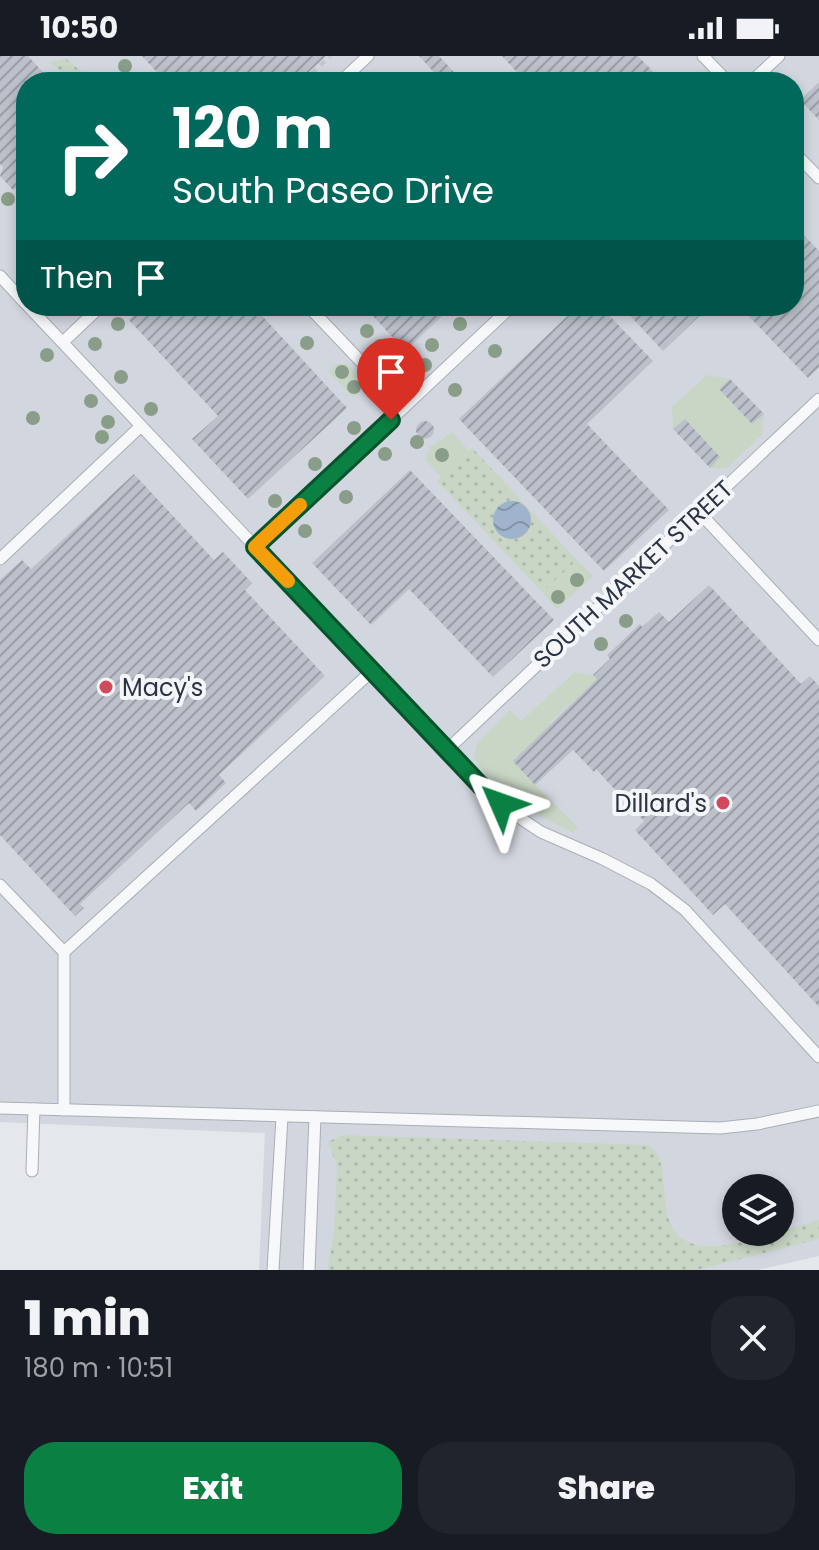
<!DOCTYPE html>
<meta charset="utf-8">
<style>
body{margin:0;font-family:Poppins,sans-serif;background:#20242c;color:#f1f3f6;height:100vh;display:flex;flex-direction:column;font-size:30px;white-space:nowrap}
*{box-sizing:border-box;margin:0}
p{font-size:26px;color:#9ea1a6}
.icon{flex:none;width:44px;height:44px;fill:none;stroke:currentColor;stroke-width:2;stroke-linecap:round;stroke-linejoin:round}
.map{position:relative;height:1214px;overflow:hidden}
.sheet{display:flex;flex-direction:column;background:#171b24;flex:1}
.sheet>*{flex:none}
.banner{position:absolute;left:16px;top:16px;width:788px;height:244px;border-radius:32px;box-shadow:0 4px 12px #0003;background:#00695c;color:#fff;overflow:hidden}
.buttons{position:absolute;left:722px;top:1118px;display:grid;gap:16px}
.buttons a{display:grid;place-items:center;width:72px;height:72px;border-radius:50%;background:#171b24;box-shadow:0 4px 12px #0003;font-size:40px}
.pin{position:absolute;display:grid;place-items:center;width:68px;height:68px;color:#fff;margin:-82px -34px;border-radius:50% 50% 50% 0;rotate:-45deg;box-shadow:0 0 8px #0007}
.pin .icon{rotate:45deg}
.me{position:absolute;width:88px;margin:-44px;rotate:313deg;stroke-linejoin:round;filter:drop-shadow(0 0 6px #0008)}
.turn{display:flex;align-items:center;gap:28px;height:168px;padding:0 24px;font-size:36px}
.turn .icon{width:104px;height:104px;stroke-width:2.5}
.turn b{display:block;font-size:56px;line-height:68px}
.then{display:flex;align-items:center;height:76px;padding:0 24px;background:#0003;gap:16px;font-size:30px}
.round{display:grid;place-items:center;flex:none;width:84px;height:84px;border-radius:32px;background:#20242c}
.head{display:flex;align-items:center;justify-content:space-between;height:136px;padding:0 24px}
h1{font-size:48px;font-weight:800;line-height:60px}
.cta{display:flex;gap:16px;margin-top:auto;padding:16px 24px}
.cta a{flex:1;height:92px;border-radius:32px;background:#0b8043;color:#fff;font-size:32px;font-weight:800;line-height:92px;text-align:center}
.cta a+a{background:#20242c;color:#f1f3f6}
.status{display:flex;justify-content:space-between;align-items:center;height:56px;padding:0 40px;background:#171b24;direction:ltr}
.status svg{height:22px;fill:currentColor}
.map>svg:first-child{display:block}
.built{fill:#d2d6de;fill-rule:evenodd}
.grass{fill:#c9d6c5}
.park{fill:url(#park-dots)}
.water{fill:url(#water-waves)}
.building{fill:url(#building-hatch)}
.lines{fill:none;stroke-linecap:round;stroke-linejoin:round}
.service-casing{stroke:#a9aeb7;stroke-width:13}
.path{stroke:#c2c5cb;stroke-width:4;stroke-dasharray:6 6;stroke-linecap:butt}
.service{stroke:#f7f8fa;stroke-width:11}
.tree{fill:#899d89}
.route-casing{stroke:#07532c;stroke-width:20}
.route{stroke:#0b8043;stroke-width:14}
.slow{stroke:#f59e0b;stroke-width:14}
.poi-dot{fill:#d1495b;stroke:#f4f6f9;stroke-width:3}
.labels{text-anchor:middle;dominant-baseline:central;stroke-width:8;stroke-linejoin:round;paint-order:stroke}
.street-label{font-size:24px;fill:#2b3445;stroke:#f4f6f9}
.poi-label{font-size:24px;fill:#2b3445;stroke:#f4f6f9;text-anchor:start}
</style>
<div class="status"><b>10:50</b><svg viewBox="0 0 49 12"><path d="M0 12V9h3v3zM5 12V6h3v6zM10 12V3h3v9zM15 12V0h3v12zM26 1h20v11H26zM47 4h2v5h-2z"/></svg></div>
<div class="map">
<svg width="819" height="1214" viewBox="0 0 819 1214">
<defs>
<pattern id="park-dots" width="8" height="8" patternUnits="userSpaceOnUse" patternTransform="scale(2)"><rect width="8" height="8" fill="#c9d6c5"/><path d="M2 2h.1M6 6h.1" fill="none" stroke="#adb8ab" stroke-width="1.8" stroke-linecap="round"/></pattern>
<pattern id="water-waves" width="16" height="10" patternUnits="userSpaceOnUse" patternTransform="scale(2)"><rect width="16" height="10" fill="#9fb4cc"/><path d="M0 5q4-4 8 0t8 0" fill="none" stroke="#8293a7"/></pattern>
<pattern id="building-hatch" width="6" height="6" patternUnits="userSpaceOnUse" patternTransform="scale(2)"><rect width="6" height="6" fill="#bbc0ca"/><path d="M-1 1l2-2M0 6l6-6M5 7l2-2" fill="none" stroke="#989da6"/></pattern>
</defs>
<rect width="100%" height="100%" fill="#e4e7ec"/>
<path class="built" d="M0 0H819V1200L758 1214H259L265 1077 0 1066ZM26 26H794V250H26ZM736 1132H780V1176H736Z"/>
<g class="grass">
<path d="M335 308H347L366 329 353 341 328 316Z"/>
<path d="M707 319 730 323 719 333 752 368 764 358 762 379 727 412H710L720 401 685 363 673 373 672 351Z"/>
<path d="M452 376 469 395 441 421 425 404 429 392Z"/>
<path d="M577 504 593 520 557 553 542 536Z"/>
<path d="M575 616 593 619 597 623 549 667 551 670 535 729 578 771 573 777C538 758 493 738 474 700L477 688 510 654 521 665Z"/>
</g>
<g class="park">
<path d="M65 2 94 26H74L50 7Z"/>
<path d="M472 392 577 504 542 536 437 425Z"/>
<path d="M342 1079 648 1089C679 1103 644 1180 701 1190 729 1194 791 1172 819 1164V1183L697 1214H327L334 1178 337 1110 328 1086Z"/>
</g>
<circle class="water" cx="512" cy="464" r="19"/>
<g class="building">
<path d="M0 0H28L52 26H26V136L20 129 13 134 0 120 3 111 0 108Z"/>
<path d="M142 0H326L298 26H166Z"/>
<path d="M419 0H439L463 26H443Z"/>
<path d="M502 0H638L663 26H526Z"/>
<path d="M819 26V64L800 44Z"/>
<path d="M794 169 819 195V311L808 322 739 250H794Z"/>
<path d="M145 250H253L347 352 248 443 192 383 218 360 129 264Z"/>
<path d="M364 250H453L405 295Z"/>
<path d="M578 250H600L653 305 587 368 669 454 604 515 459 363Z"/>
<path d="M621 250H710L663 295Z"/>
<path d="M730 323 764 358 752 368 719 333Z"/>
<path d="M685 363 720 401 710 412 673 373Z"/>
<circle cx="425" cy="374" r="9"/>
<path d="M410 414 554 564 493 621 409 533 371 569 312 507Z"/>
<path d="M134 418 214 504 223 496 252 527 245 534 325 620 219 719 226 727 196 755 189 747 80 848 84 852 75 860 0 779V524L22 504 31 513Z"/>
<path d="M709 529 801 628 810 620 819 630V951L725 848 713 859 635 774 644 765 596 713 594 716 573 694 535 729 513 705 597 623 593 619 610 603 607 599 640 568 642 571 659 556 669 566Z"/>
</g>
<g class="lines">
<g class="service-casing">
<g id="service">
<path d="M703 0 728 26"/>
<path d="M340 26 368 0"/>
<path d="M751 26 779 0"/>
<path d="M794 96 819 122"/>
<path d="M0 220 26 248"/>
<path d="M28 250 480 729 511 756 541 776 603 803 651 828 685 854 819 1001"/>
<path d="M308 250 404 351"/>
<path d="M63 286 101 250"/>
<path d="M698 455 819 584"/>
<path d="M255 491 512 250"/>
<path d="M0 503 141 370"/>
<path d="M447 694 819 343"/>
<path d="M0 829 64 896V1054"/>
<path d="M64 896 372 615"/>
<path d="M0 1052 720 1072 757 1068 819 1055"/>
<path d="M32 1115 34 1053"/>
<path d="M273 1214 282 1061"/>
<path d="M309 1214 315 1061"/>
</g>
</g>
<g class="path">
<path d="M303 26 330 0"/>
<path d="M17 138 20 134 26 141"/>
</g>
<use href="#service" class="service"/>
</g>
<g class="tree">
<circle cx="125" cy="10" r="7"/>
<circle cx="8" cy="143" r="7"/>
<circle cx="118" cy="268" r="7"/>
<circle cx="460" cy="268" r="7"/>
<circle cx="367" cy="275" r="7"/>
<circle cx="307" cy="287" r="7"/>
<circle cx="95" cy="288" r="7"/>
<circle cx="432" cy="289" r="7"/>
<circle cx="380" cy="290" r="7"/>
<circle cx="495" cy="295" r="7"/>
<circle cx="47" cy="299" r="7"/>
<circle cx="391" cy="303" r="7"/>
<circle cx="425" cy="309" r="7"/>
<circle cx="342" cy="316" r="7"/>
<circle cx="121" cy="321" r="7"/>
<circle cx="354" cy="331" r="7"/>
<circle cx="455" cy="334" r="7"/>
<circle cx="91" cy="345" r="7"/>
<circle cx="151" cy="353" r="7"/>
<circle cx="33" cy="362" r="7"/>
<circle cx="108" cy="366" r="7"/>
<circle cx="354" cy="372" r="7"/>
<circle cx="102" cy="381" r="7"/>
<circle cx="417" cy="386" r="7"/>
<circle cx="385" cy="398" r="7"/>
<circle cx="442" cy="399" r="7"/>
<circle cx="315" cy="408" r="7"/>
<circle cx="346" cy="441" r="7"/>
<circle cx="275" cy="445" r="7"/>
<circle cx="305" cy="475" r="7"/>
<circle cx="577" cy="524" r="7"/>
<circle cx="558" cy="541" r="7"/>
<circle cx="626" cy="565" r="7"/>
<circle cx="601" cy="588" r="7"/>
</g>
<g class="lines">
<g class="route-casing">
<path id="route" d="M391 364 255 491 480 729 501 748"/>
</g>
<use href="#route" class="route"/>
<path class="slow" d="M288 525 255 491 300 449"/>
</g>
<g class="poi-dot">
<circle cx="106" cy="631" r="8"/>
<circle cx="723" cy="747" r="8"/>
</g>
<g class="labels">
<g class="street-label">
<text transform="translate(633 518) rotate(-43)">SOUTH MARKET STREET</text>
</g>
<g class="poi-label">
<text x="122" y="631">Macy's</text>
<text x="707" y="747" text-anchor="end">Dillard's</text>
</g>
</g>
</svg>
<div class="buttons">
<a><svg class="icon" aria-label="layers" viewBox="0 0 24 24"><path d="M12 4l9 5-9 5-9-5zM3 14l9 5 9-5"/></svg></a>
</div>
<div class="pin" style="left:391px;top:364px;background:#d93025"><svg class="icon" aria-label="arrive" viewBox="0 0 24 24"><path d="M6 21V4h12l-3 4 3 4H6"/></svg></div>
<svg class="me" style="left:501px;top:748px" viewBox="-20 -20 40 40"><path d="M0-17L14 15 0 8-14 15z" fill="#0b8043" stroke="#fff" stroke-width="4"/></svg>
<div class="banner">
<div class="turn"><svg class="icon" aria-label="right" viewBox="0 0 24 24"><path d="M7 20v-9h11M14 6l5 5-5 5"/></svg><div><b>120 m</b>South Paseo Drive</div></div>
<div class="then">Then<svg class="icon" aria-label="arrive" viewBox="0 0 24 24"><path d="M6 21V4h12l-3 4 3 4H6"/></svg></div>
</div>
</div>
<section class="sheet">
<div class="head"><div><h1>1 min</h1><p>180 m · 10:51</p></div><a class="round"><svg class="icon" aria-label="close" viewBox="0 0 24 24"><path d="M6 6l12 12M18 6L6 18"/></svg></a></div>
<div class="cta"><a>Exit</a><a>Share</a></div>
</section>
